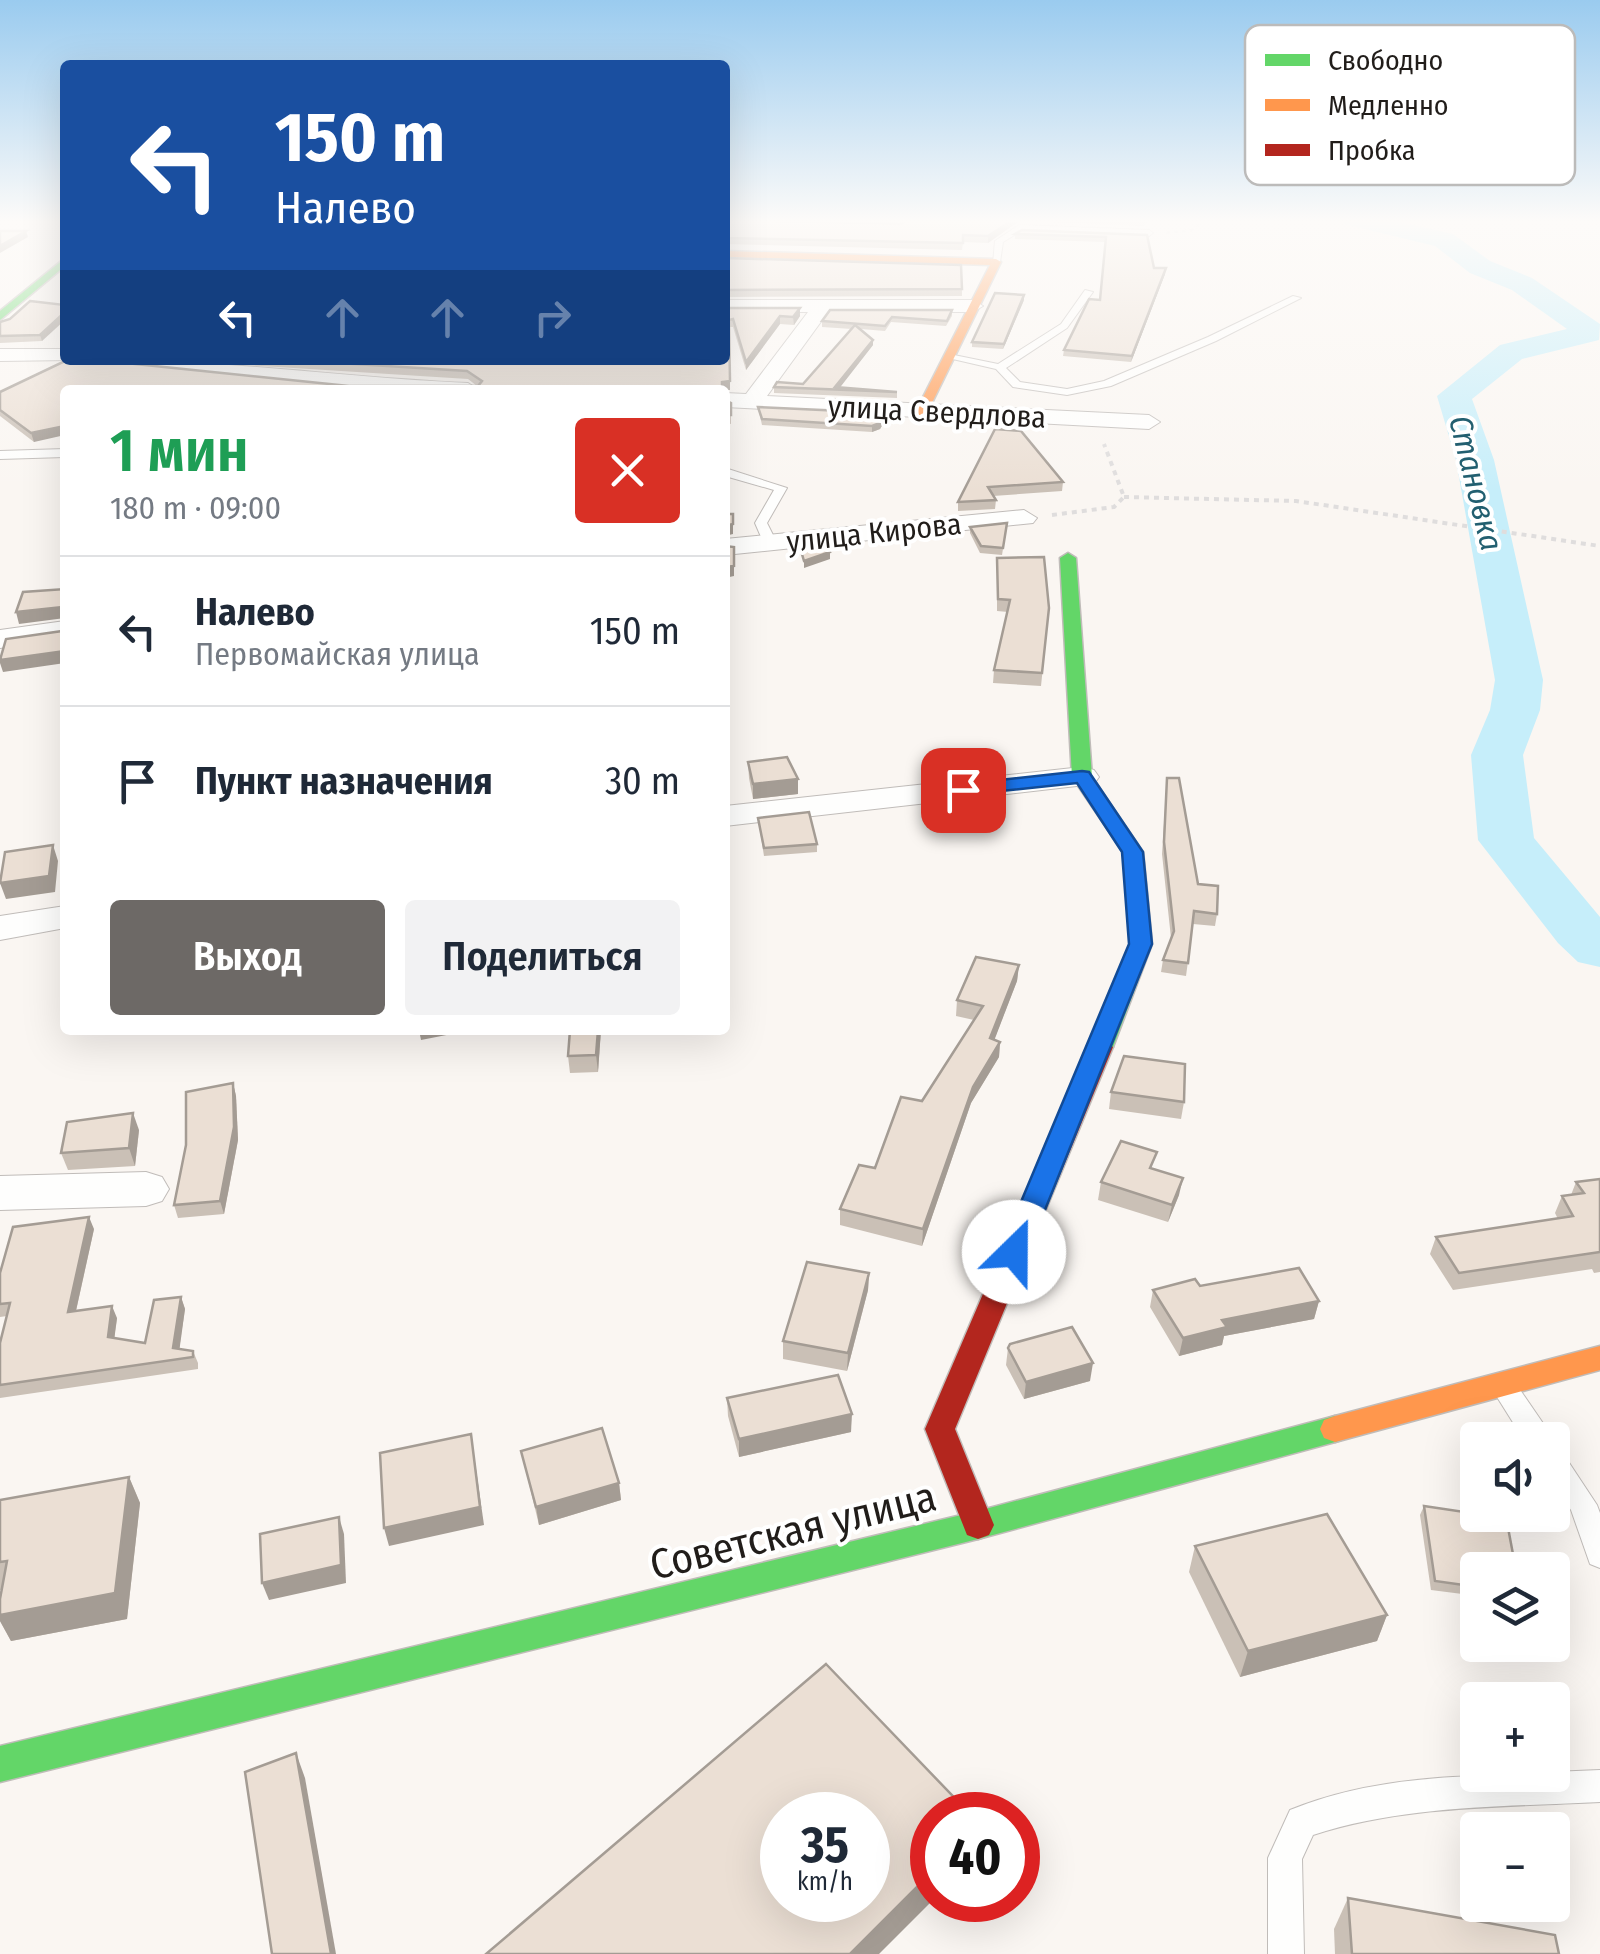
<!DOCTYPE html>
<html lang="ru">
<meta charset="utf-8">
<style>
body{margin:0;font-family:"Fira Sans Condensed",sans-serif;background:#f2f2f3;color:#1f2937;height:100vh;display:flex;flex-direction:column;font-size:38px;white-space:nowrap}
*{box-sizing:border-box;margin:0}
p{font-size:32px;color:#747a83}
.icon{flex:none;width:55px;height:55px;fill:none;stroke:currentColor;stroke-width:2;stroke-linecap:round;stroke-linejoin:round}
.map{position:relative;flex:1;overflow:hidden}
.details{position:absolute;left:60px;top:385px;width:670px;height:650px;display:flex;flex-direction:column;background:#fff;border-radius:10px;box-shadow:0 10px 40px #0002}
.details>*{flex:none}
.hud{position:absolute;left:60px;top:60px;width:670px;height:305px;border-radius:10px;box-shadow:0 10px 40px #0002;background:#1a4fa0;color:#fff;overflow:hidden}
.tools{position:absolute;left:1460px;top:1422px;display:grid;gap:20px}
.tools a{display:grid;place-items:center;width:110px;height:110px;border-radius:10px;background:#fff;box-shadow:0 10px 40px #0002;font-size:50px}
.speed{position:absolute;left:760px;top:1792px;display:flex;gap:20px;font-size:50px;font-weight:700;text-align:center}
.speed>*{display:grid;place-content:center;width:130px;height:130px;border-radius:50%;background:#fff;box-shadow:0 10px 40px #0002;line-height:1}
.speed small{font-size:25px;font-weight:400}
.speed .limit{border:15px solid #d22;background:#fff;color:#111}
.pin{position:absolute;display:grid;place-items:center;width:85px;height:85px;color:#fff;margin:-42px;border-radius:20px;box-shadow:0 5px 15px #0006}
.me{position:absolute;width:110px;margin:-55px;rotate:23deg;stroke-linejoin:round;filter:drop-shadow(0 0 8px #0008)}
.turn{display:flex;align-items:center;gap:35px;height:210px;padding:0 50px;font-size:45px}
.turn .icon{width:130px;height:130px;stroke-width:2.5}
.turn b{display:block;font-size:70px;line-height:85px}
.lanes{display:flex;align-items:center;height:95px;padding:0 50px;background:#0003;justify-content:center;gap:50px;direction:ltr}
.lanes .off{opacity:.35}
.round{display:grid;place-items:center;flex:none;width:105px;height:105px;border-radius:10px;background:#f2f2f3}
.headline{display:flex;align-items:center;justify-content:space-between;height:170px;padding:0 50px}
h1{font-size:60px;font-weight:600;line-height:75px;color:#1e9e55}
.button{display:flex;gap:20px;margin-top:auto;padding:20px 50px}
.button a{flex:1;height:115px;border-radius:10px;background:#6d6966;color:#fff;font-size:40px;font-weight:600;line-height:115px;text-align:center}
.button a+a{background:#f2f2f3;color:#1f2937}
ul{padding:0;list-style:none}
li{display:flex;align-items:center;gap:30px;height:150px;padding:0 50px;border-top:2px solid #e0e1e3}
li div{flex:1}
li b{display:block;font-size:38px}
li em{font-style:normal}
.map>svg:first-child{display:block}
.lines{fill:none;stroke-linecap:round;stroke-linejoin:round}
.river{fill:#c6eefa;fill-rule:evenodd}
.lane-casing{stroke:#c0bcb9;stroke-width:2}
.street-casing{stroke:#c0bcb9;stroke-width:2}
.fast-casing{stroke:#c0bcb9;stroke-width:3}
.slow-casing{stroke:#c0bcb9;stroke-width:3}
.jam-casing{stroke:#c0bcb9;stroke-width:3}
.path-far1{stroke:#dfdddd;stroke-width:2.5;stroke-dasharray:4 4;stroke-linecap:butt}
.path{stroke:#dfdddd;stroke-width:4;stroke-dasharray:5 5;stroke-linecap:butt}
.lane{fill:#fefefd;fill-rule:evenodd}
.street{fill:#fefefd;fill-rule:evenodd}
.fast{fill:#63d668;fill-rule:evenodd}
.slow{fill:#ff974d;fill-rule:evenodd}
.jam{fill:#b3261e;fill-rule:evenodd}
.wall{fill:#cac0b6}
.shaded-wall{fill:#a49c94}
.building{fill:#ebdfd4;stroke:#a49c94;stroke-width:2.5;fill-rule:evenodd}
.route{fill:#1a73e8;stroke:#114b97;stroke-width:2.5}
.labels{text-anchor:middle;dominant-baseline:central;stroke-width:8;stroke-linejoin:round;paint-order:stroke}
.far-street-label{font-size:30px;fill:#211d1a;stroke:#fff}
.far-water-label{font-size:32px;font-style:italic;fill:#225f70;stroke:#fff}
.near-street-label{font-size:42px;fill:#211d1a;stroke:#fff}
.key{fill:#fff;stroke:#bcbbba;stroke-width:2.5}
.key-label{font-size:28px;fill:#211d1a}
</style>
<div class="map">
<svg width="1600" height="1954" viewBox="0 0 1600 1954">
<rect width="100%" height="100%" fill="#faf6f2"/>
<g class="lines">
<path class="river" d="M1340 219H1386L1453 234 1490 261 1532 278 1600 324 1599 340 1522 359 1472 399 1494 460 1543 680 1540 710 1523 755 1534 838 1600 917V967L1578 962 1558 943 1478 840 1471 755 1490 710 1495 680 1456 460 1437 396 1500 345 1567 329 1512 290 1470 273 1435 246 1344 224Z"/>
<g class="lane-casing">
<g id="lane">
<path d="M1019 225 1149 230 1153 233 1149 236 1021 231 1003 242 1000 262 993 264 995 241Z"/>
<path d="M1085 290 1093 292 1067 328 1006 368 1020 382 1067 389 1104 381 1208 337 1293 296 1301 298 1216 341 1111 386 1067 395 1013 387 996 369 944 357 949 354 998 364 1061 324Z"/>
<path d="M65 449V457L0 459V451Z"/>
<path d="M725 468 787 488 767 523 777 543 775 546H765L755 523 774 490 725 476Z"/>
<path d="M1505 1378 1514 1381 1549 1432 1553 1440H1524L1492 1389 1496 1381Z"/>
<path d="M1552 1449 1562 1452 1597 1505 1600 1513V1568L1590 1564 1571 1510 1552 1483Z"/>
<path d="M1600 1770V1802C1504 1807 1406 1805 1313 1835L1302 1859 1304 1954H1268V1858L1290 1810C1373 1776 1464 1775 1552 1775V1772Z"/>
</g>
</g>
<g class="street-casing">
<g id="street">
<path d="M769 219H907L909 222 901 227 777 224Z"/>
<path d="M725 300H973L983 306 973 312H828L767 396 1149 415 1160 422 1149 429 725 407V393L746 394 808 312H725Z"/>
<path d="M0 349H65V360H70L0 361Z"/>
<path d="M108 360C228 360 348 378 468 383L479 390H351L118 366Z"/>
<path d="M1024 510 1037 518 1033 523 725 555V539Z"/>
<path d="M65 621V639L0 648V630Z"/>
<path d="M1082 767 1094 770 1099 777 1094 784 725 826V806Z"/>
<path d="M65 906V928L0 940V916Z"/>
<path d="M146 1172 162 1177 169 1189 162 1201 146 1206 0 1210V1176Z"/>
</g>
</g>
<g class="fast-casing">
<g id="fast">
<path d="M65 258V266L0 320V311Z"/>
<path d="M1068 553 1076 558 1092 777 1143 852 1152 944 1113 1047 1101 1055 1089 1047 1130 944 1123 852 1072 777 1060 558Z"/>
<path d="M1335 1416 1346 1420 1350 1429 1346 1438 1335 1442 978 1539 0 1782V1746L978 1511Z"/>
</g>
</g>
<g class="slow-casing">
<g id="slow">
<path d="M725 251 996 259 1001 262 927 413 921 417 915 413 990 265 725 257Z"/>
<path d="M1600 1346V1370L1335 1442 1324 1438 1320 1429 1324 1420 1335 1416Z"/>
</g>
</g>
<g class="jam-casing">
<path id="jam" d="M1101 1039 1113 1047 955 1429 994 1525 989 1535 978 1539 967 1535 925 1429 1089 1047Z"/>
</g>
<path class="path-far1" d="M1166 233 1192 230 1205 219"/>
<g class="path">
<path d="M1124 497 1296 501 1600 546"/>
<path d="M1052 515 1114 507 1124 497 1104 444"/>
</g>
<use href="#lane" class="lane"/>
<use href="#street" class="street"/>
<use href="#fast" class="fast"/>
<use href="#slow" class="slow"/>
<use href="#jam" class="jam"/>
</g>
<g class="wall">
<path d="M725 219 901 224 909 219H1149L1144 226 1019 221 988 243 963 242 962 250 725 244Z"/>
<path d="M1015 234 1147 235 1154 268 1165 274 1131 362 1063 356 1064 350 1100 300 1105 242 1015 239Z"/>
<path d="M725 258 962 289V296L725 297Z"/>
<path d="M1024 300 1003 349 972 347V342Z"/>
<path d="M65 305 42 341 0 343V322Z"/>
<path d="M725 308 800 316 794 325 780 324 746 370 733 327H729L730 390H65L34 442 0 416V392L116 362 349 386H477L468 379 167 360H725Z"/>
<path d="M952 310V316L946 326 891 322 885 331 861 329 873 340V345L839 388 897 392V398L774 393V387L803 384 852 329 822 327V321Z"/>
<path d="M725 400 731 403V424L725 423Z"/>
<path d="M758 407 886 413V419L880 429 872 432 762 425Z"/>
<path d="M995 429 1063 482 1062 491 993 496 996 500 995 509 958 511V502Z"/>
<path d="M1007 523 1002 555 980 553 970 533V527Z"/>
<path d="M997 558 1049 608 1041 686 993 683 994 670 1008 612 997 611Z"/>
<path d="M748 762 798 794 753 799 749 778Z"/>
<path d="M1167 778 1198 884 1217 914 1215 926 1193 924 1186 976 1161 972 1163 960 1171 938 1162 854Z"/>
<path d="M758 818 817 844V852L764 856Z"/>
<path d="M1019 965 1017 981 994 1040 1000 1042 999 1057 971 1103 922 1246 840 1225V1209L875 1168 922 1101 974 1020 956 1016 957 1000Z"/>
<path d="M601 1030 598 1072 570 1073 568 1056Z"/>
<path d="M233 1083 236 1096 238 1140 224 1214 178 1218 174 1205Z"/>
<path d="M1111 1092 1184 1102 1181 1119 1109 1109Z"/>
<path d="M139 1130 135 1166 68 1170 61 1153Z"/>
<path d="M1154 1169 1179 1195 1168 1222 1098 1200 1101 1182Z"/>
<path d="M1600 1179V1272L1594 1273 1592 1269 1453 1290 1430 1254 1436 1237 1558 1219 1555 1213 1562 1196 1571 1195 1576 1182Z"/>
<path d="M94 1229 76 1311 117 1318 114 1338 145 1343 181 1297 185 1309 179 1349 193 1351 198 1363V1369L0 1398V1343L7 1316 0 1317V1273Z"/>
<path d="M869 1273 868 1290 847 1371 783 1359V1341Z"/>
<path d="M1200 1286 1319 1301 1314 1319 1224 1336 1222 1345 1179 1356 1150 1307 1153 1290Z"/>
<path d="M1008 1348 1090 1381 1024 1399 1006 1365Z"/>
<path d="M727 1398 851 1432 739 1457 728 1416Z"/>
<path d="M521 1451 619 1483 621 1500 539 1525Z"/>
<path d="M129 1477 140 1503 127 1619 11 1641 0 1621V1599L2 1590H0V1500Z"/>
<path d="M1424 1506 1478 1570V1596L1431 1590 1420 1515Z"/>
<path d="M1195 1546 1387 1615 1377 1641 1240 1677 1189 1572Z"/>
<path d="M1348 1898 1559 1954H1335L1334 1929Z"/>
</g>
<g class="shaded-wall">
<path d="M1014 219H1019V221L988 243V236Z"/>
<path d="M26 231 28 237 0 253V246Z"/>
<path d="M1166 268 1165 274 1131 362 1132 356Z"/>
<path d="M1024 295V300L1003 349 1004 344Z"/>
<path d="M800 308V316L794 325 793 317Z"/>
<path d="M65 312V320L42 341 40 335Z"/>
<path d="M780 316V324L746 370V362Z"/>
<path d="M873 340V345L838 390 835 387Z"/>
<path d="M730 381V390H722V382Z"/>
<path d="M886 413V419L880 429 872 432V426Z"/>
<path d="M65 426V435L34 442 31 433Z"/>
<path d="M733 524V534L725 536V526Z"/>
<path d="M830 552V559L804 568V561Z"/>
<path d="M734 566V576L725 578V567Z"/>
<path d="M64 607 65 618 19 624 16 612Z"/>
<path d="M65 651V663L3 672 0 663V660Z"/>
<path d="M798 779V794L753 799V784Z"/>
<path d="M53 845 58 861 55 892 6 899 0 883Z"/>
<path d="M1019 965 1017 981 989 1054 990 1038Z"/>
<path d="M419 1030H472L421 1040Z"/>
<path d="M598 1030H601L598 1072 596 1055Z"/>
<path d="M1000 1042 999 1057 971 1103 922 1246 923 1229 973 1087Z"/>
<path d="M233 1083 236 1096 238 1140 224 1214 220 1201Z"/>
<path d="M133 1113 139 1130 135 1166 129 1148Z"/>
<path d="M1183 1178 1179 1195 1168 1222 1172 1205Z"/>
<path d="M89 1217 94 1229 73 1324 68 1312Z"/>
<path d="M869 1273 868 1290 847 1371 848 1353Z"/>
<path d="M181 1297 185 1309 178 1360 173 1348Z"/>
<path d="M1319 1301 1314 1319 1224 1336 1222 1345 1179 1356 1183 1338 1222 1320Z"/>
<path d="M112 1306 117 1318 113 1349 108 1337Z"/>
<path d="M1093 1363 1090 1381 1024 1399 1026 1382Z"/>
<path d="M852 1414 851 1432 739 1457V1439Z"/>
<path d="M471 1434 484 1525 389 1546 384 1528Z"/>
<path d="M129 1477 140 1503 127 1619 11 1641 0 1621V1615Z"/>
<path d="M619 1483 621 1500 539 1525 536 1507Z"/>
<path d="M339 1517 344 1534 346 1583 269 1600 262 1583Z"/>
<path d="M1387 1615 1377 1641 1240 1677 1248 1651Z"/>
<path d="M296 1753 305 1778 336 1954H331Z"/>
<path d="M932 1872 933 1900 879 1954H850Z"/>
</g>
<g class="building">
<path d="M725 219H774L777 221 901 224 909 219H1014L988 236 963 235V243L725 238Z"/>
<path d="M1022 230 1147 235 1154 268H1166L1132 356 1064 350 1089 299 1100 300 1106 237 1015 234Z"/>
<path d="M0 231H26L0 246Z"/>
<path d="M725 258 961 265 962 289 725 290Z"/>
<path d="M995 293 1024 295 1004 344 972 342Z"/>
<path d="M30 301 65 305V312L40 335 0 336V322L10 319Z"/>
<path d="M725 308H800L793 317 780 316 746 362 733 319 729 320 730 381 722 382V390H65V426L31 433 0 410V392L67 360H113L116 362 349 386H478L482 381 467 371 290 360H725Z"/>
<path d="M830 310H952L947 321 892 317 885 326 822 321Z"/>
<path d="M855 325 873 340 835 387 897 392 774 387 777 382 803 384Z"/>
<path d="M725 400 731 403V415H725Z"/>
<path d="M758 407 886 413 880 423 872 426 762 419Z"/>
<path d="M995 429 1021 431 1063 482 988 487 996 500 958 502Z"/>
<path d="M725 514H733V524L725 526Z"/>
<path d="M1007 523 1003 548 981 546 970 527Z"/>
<path d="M826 542 830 552 804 561 799 544Z"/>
<path d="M725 546 734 547V566L725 567Z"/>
<path d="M1044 557 1049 608 1042 673 994 670 1010 600 998 599 997 558Z"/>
<path d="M65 589V622L64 607 16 612 23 592Z"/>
<path d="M65 628V651L0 660 6 639 62 631Z"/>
<path d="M787 757 798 779 753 784 748 762Z"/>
<path d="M1167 778H1179L1198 884 1218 886 1217 914 1194 911 1188 963 1163 960 1174 931 1164 842Z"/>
<path d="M809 812 817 844 764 848 758 818Z"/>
<path d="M53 845 49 876 0 883 5 852Z"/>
<path d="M976 957 1019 965 990 1038 1000 1042 973 1087 923 1229 840 1209 859 1165 875 1168 901 1097 922 1101 983 1006 957 1000Z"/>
<path d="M570 1030H598L596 1055 568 1056Z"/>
<path d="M1124 1056 1185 1064 1184 1102 1111 1092Z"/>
<path d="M233 1083 234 1127 220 1201 174 1205 186 1145V1092Z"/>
<path d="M133 1113 129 1148 61 1153 67 1122Z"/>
<path d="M1121 1141 1157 1152 1150 1168 1183 1178 1172 1205 1101 1182Z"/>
<path d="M1600 1179V1252L1459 1273 1436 1237 1573 1216 1562 1196 1584 1193 1576 1182Z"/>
<path d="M89 1217 68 1312 112 1306 108 1337 145 1343 154 1300 181 1297 173 1348 193 1351V1357L0 1385V1343L10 1303 0 1304V1273L13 1227Z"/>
<path d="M807 1262 869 1273 848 1353 783 1341Z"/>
<path d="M1299 1268 1319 1301 1222 1320 1227 1327 1183 1338 1153 1290 1195 1279 1200 1286Z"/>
<path d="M1072 1327 1093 1363 1026 1382 1008 1348 1010 1344Z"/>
<path d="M838 1375 852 1414 739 1439 727 1398Z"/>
<path d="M602 1428 619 1483 536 1507 521 1451Z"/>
<path d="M471 1434 480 1507 384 1528 380 1453Z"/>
<path d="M129 1477 115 1593 0 1615V1599L7 1561 0 1562V1500Z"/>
<path d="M1424 1506 1478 1514V1515L1506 1517 1516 1570H1478V1587L1435 1581Z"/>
<path d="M1327 1514 1387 1615 1248 1651 1195 1546Z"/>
<path d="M339 1517 341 1565 262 1583 260 1534Z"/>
<path d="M826 1664 971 1815H932V1872L850 1954H486ZM782 1815H868V1900H782Z"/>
<path d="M296 1753 331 1954H272L245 1772Z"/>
<path d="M1348 1898 1555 1935 1559 1954H1352Z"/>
</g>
<linearGradient id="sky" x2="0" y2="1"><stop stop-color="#9acbef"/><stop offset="0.45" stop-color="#fdfbf9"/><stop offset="1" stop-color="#fdfbf9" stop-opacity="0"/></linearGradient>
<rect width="1600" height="492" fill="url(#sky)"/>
<path class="route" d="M1082 771 1089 772 1143 852 1152 944 1028 1252 1024 1260 1014 1263 1004 1260 1000 1252 1129 944 1122 852 1077 783 963 795 954 790 963 784Z"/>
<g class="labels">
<g class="far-street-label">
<text transform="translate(937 412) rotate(3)">улица Свердлова</text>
<text transform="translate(874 533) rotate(-6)">улица Кирова</text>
</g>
<g class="far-water-label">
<text transform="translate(1476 483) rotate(76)">Становка</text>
</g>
<g class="near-street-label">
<text transform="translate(793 1531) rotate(-14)">Советская улица</text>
</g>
</g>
<rect x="1245" y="25" width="330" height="160" rx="15" class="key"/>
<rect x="1265" y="54" width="45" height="12" fill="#63d668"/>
<rect x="1265" y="99" width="45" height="12" fill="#ff974d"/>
<rect x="1265" y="144" width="45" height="12" fill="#b3261e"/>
<g class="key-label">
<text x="1328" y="70">Свободно</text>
<text x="1328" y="115">Медленно</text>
<text x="1328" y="160">Пробка</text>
</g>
</svg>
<div class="tools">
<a><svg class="icon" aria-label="sound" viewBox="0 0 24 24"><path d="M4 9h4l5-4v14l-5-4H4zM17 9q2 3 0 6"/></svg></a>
<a><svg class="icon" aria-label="layers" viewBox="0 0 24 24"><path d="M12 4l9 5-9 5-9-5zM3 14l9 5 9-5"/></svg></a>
<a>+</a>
<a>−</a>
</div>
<div class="speed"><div>35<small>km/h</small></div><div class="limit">40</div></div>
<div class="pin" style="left:963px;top:790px;background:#d93025"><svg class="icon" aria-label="arrive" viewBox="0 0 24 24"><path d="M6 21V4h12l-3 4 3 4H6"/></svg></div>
<svg class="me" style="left:1014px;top:1252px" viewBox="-20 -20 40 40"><circle r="19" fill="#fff"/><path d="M0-13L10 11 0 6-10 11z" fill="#1a73e8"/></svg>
<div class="hud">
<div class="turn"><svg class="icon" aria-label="left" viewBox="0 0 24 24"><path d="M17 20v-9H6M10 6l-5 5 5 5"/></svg><div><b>150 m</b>Налево</div></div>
<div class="lanes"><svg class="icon" aria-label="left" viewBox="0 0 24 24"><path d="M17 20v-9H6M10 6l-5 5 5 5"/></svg><svg class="icon off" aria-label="ahead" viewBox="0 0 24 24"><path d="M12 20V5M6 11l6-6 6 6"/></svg><svg class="icon off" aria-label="ahead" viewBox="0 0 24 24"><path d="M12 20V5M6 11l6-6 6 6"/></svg><svg class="icon off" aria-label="right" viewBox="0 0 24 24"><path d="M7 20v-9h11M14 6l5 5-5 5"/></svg></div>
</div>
<section class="details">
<div class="headline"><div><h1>1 мин</h1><p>180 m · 09:00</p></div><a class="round" style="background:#d93025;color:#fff"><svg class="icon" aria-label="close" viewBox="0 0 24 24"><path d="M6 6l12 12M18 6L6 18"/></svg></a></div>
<ul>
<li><svg class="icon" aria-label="left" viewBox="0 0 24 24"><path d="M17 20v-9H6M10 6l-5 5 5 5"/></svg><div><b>Налево</b><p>Первомайская улица</p></div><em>150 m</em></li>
<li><svg class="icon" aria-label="arrive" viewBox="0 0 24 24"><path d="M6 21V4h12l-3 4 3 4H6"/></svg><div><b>Пункт назначения</b></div><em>30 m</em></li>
</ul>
<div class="button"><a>Выход</a><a>Поделиться</a></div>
</section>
</div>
